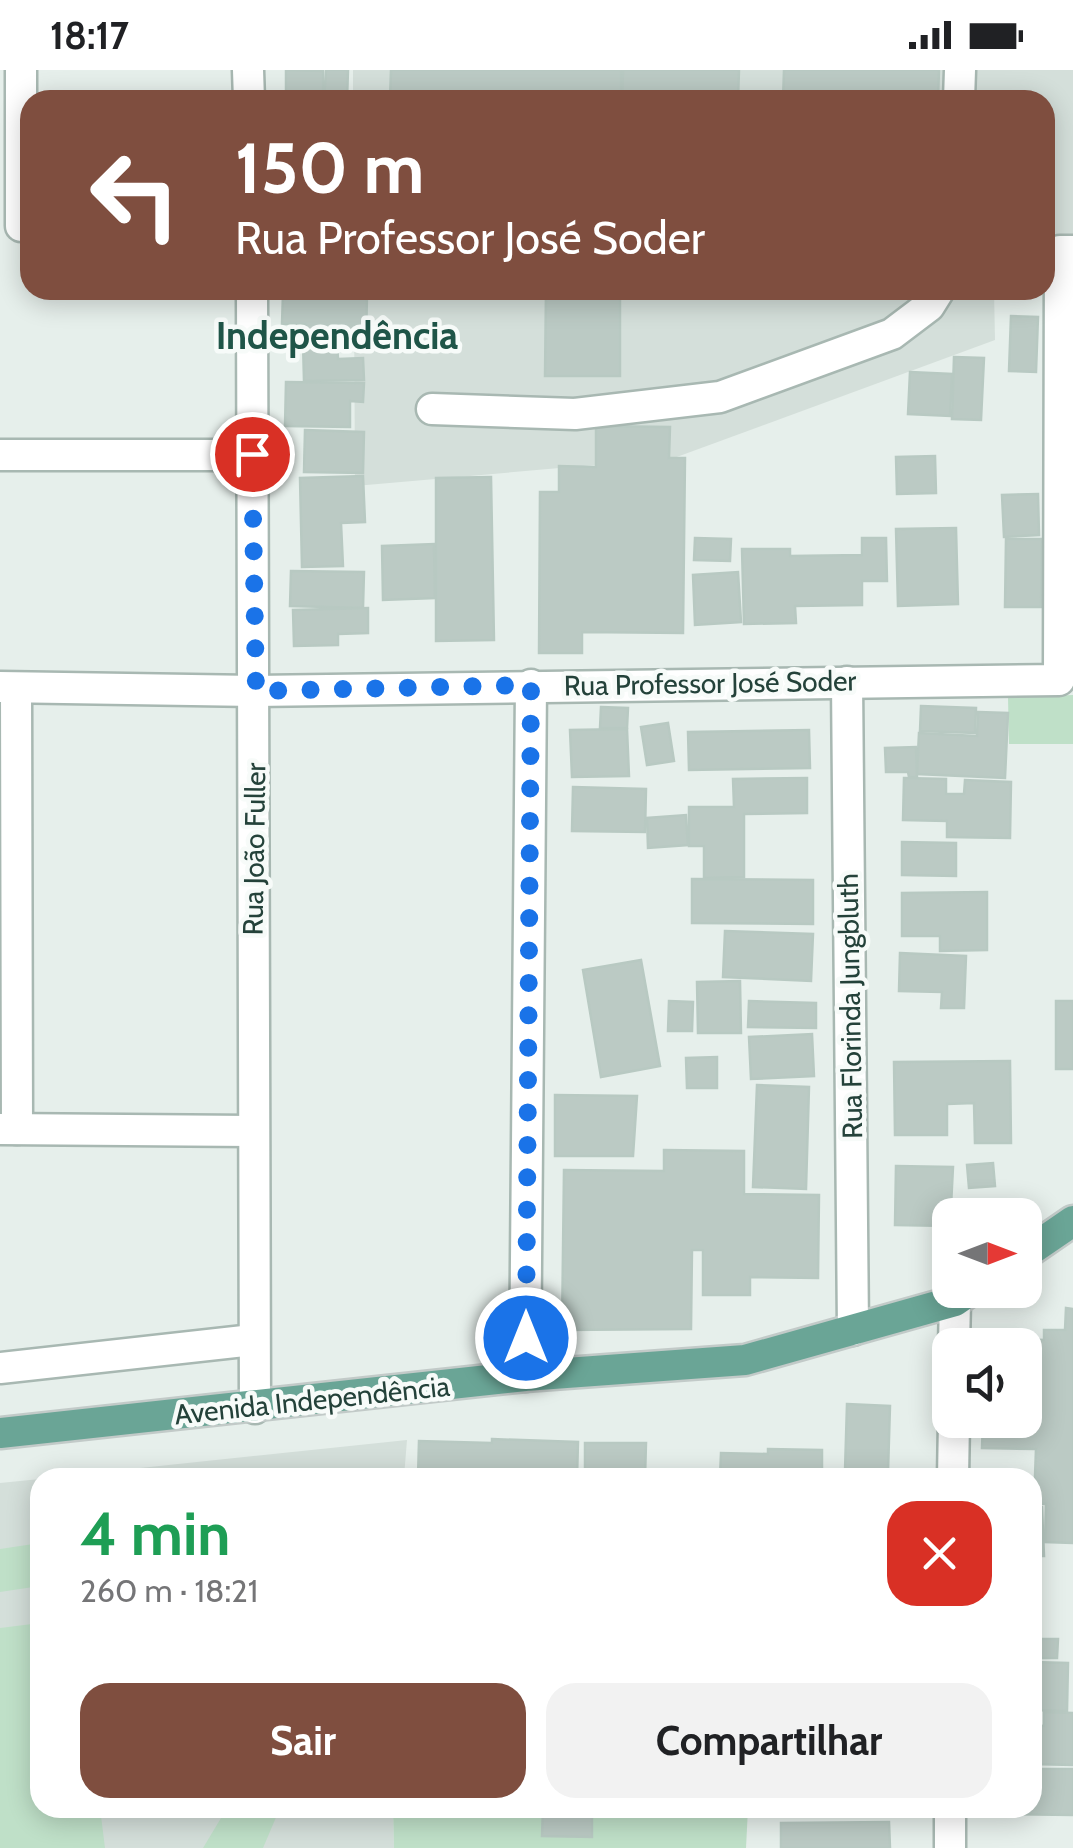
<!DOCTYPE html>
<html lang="pt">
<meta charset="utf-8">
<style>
body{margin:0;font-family:Cabin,sans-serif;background:#f2f2f2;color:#202124;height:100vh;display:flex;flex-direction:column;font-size:38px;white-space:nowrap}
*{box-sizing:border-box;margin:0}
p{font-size:32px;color:#757577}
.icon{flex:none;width:55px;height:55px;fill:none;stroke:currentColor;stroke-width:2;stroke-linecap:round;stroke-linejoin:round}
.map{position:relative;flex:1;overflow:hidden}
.sheet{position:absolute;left:30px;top:1398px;width:1012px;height:350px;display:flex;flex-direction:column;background:#fff;border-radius:30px;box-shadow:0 5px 25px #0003}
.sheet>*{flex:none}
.guide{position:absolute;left:20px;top:20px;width:1035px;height:210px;border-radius:30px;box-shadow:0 5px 25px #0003;background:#7f4e3f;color:#fff;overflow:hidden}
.needle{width:65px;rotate:90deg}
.controls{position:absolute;left:932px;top:1128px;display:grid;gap:20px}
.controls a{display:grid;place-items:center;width:110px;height:110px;border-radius:20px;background:#fff;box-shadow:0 5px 25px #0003;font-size:50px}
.pin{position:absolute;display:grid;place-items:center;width:85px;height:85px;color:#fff;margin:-42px;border:5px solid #fff;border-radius:50%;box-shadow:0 2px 10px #0007}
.me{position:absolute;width:110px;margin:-55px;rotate:0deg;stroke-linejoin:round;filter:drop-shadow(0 0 8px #0008)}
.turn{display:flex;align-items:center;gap:35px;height:210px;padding:0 50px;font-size:45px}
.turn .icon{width:130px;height:130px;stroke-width:2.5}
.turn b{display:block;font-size:70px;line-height:85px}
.round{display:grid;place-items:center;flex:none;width:105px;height:105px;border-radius:30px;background:#f2f2f2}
.headline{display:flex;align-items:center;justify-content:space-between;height:170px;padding:0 50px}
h1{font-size:60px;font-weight:700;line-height:75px;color:#1e9e55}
.primary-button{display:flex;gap:20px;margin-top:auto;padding:20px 50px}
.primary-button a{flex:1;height:115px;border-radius:30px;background:#7f4e3f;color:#fff;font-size:40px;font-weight:700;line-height:115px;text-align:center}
.primary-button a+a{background:#f2f2f2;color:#202124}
.status{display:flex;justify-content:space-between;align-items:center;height:70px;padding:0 50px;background:#fff;direction:ltr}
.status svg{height:28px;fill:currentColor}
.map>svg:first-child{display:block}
.built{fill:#d4dfda}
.green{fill:#bfe0c8}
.building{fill:#bbcac4;stroke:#b8c9c2;stroke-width:2.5}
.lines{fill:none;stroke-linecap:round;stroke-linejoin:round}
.minor-casing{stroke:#a8b8b2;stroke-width:35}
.major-casing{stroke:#c2cac8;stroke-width:35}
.minor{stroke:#fff;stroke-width:30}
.major{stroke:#6aa596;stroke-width:30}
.route{stroke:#1a73e8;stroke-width:18;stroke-dasharray:0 32.4}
.labels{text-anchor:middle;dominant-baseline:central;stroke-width:9;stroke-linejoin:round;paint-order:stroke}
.street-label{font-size:28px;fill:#24423a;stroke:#f7fbf9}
.district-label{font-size:38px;font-weight:bold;fill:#1f5548;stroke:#f7fbf9}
</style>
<div class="status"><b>18:17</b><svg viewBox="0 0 49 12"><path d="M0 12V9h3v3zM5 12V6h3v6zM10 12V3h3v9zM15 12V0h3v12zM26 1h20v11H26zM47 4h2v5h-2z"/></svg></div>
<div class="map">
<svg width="1073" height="1778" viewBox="0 0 1073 1778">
<rect width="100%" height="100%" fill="#e6efeb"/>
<g class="built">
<path d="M353 0H1073V213L1045 214V30H353Z"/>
<path d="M354 220H994L995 270 674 388 355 416Z"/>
<path d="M407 1370 404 1407H55Z"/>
<path d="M40 1409V1738H393L394 1778H0V1413Z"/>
</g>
<g class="green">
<path d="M1073 625V674H1009L1008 627Z"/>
<path d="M40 1473V1516L0 1522V1479Z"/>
<path d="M40 1553V1738H100L105 1778H0V1558Z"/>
<path d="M227 1738H280L263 1778H203Z"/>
<path d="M393 1738H748L746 1778H394Z"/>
</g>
<g class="building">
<path d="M286 0 323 1V30H276V26H286Z"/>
<path d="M326 0H348L347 30H324Z"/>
<path d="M391 0H621V30H390Z"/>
<path d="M623 0H739L738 30H622Z"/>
<path d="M784 0H939L938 30H783Z"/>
<path d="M546 220H620V306H545Z"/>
<path d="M283 223 367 225 366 271 305 269V254H282Z"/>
<path d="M1011 246 1038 247 1036 302 1009 301Z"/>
<path d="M303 273H337L338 289 363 288 364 310 304 311Z"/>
<path d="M954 287 984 288 981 350 952 349Z"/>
<path d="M910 302 952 304 950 346 908 344Z"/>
<path d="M286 312 364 313 363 332 350 331V357L285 356Z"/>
<path d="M596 356 670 357 669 388H685L683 563 582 562V583H539L540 422H559V396L596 397Z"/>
<path d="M305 360 364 362 363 403 304 402Z"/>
<path d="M935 386 936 423 897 424 896 387Z"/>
<path d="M363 406 365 452 341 453 343 496 302 497 300 408Z"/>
<path d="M491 407 494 570 436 571V408Z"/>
<path d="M1038 424 1039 465 1004 467 1002 425Z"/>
<path d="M956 458 958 534 898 536 896 459Z"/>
<path d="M695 468 731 469 730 491 694 490Z"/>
<path d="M862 468H886L887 511H862V535L795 536 796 553 744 554 742 479H790V486L862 485Z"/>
<path d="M1006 469H1042L1041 537H1005Z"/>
<path d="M434 474 435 528 383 530 382 476Z"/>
<path d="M291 501 364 502 363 538 290 536Z"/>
<path d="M738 502 741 552 695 555 693 505Z"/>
<path d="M368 538V563L338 564V575L294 576 293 540Z"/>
<path d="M921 636 976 638 975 663 920 661Z"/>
<path d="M601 637 628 638 627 658H600Z"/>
<path d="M978 642 1008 643 1005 708 917 704 919 663 977 666Z"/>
<path d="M668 653 674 691 647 695 641 657Z"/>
<path d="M627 659 629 706 572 707 570 660Z"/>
<path d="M809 660 810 698 689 700 688 662Z"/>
<path d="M916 677 917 707H909L908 702H886L885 678Z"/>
<path d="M807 708V743L744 744V807L704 808V776H689V737H734L733 709Z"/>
<path d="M904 708 946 709V724H964L965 710 1011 712 1010 768 947 767V751L903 750Z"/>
<path d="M573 717 646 719 645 762 572 761Z"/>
<path d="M686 745 688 775 648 778 647 748Z"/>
<path d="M902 772 956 773V806L902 805Z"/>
<path d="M692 809 813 810V854L692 853Z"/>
<path d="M987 822V880L940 881V866H902V823Z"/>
<path d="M725 861 813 864 811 911 723 907Z"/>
<path d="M900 883 966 886 964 938H941L942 922 899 921Z"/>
<path d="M641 890 660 996 601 1007 583 900Z"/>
<path d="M740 911 741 963H698L697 912Z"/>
<path d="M669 931 693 932 692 961H668Z"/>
<path d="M749 931 816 933V958L748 957Z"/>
<rect x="1056" y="931" width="17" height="68"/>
<path d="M812 964 814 1006 751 1009 749 967Z"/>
<path d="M717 987V1018H687L686 988Z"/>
<path d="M1010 991 1011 1073H975L974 1033 947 1034V1065H895L894 992Z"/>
<path d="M757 1015 809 1017 806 1119 753 1117Z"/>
<path d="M555 1025 637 1026 633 1086H555Z"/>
<path d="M664 1080 744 1081V1124L819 1125 818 1208 750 1207V1225H703V1180H692L691 1259 562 1260 564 1100 664 1101Z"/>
<path d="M993 1093 995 1116 969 1118 967 1095Z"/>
<path d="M896 1096 953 1097 950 1156 895 1155Z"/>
<path d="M1066 1238 1073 1239V1473L1045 1472 1046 1434 1034 1433 1036 1379 982 1378 983 1350H1025V1275H986L987 1268 1044 1270V1260H1065Z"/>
<path d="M847 1334 890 1336 888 1402 845 1401Z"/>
<path d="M492 1369 578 1372 577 1408H418L419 1371 492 1373Z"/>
<path d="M585 1373H646L645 1408H585Z"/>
<path d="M768 1379 822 1380V1408H720L721 1383 768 1384Z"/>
<path d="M1032 1437H1042L1044 1486H1032Z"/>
<path d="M1032 1542H1039V1569H1058L1057 1588H1032Z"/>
<path d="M1032 1592 1068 1593 1067 1641 1032 1640Z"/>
<path d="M1044 1642 1073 1643V1695L1032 1694V1655L1044 1656Z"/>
<path d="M1032 1699H1073V1745L999 1744V1738H1032Z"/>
<path d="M543 1738H592V1767L542 1766Z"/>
<path d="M889 1752 890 1778H781V1753Z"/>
</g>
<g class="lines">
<g class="minor-casing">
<g id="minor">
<path d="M21 0V156"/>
<path d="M248 0 249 30"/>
<path d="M959 30 960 0"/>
<path d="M252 220 255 1338"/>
<path d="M432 339 575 344 720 327 892 264 929 236 939 220"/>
<path d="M0 385H252"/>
<path d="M847 612 853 1260"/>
<path d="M0 617 255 621 1059 610 1060 181H1073"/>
<path d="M16 618 17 1059"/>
<path d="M0 1059 252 1061"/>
<path d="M954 1275 955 1231"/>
<path d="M0 1298 253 1270"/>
<path d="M525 1306 531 615"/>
<path d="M953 1408 954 1350"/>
<path d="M950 1778V1738"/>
</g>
</g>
<g class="major-casing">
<g id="major">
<path d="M1025 1184 1073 1151"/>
<path d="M0 1363 525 1306 745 1290 955 1231 971 1220"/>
</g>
</g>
<use href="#minor" class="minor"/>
<use href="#major" class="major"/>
</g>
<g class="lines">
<path class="route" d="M252 384 256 621 531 615 526 1268"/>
</g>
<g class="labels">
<g class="street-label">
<text transform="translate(710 613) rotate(-1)">Rua Professor José Soder</text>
<text transform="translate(254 779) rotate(-89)">Rua João Fuller</text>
<text transform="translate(850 936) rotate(-91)">Rua Florinda Jungbluth</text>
<text transform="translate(312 1330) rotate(-6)">Avenida Independência</text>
</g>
<g class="district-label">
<text x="337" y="265">Independência</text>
</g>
</g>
</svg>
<div class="controls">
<a><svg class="needle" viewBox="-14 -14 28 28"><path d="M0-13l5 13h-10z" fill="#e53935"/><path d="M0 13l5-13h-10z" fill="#757577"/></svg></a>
<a><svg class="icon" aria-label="sound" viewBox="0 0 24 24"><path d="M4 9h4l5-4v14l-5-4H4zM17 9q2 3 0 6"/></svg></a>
</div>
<div class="pin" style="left:252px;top:384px;background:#d93025"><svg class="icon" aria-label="arrive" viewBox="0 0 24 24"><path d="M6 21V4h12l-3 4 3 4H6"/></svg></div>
<svg class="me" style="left:526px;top:1268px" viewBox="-20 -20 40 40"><circle r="17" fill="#1a73e8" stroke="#fff" stroke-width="3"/><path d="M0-11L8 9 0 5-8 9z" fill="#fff"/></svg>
<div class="guide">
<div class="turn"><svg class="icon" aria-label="left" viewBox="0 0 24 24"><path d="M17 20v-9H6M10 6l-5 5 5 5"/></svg><div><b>150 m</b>Rua Professor José Soder</div></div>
</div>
<section class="sheet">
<div class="headline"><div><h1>4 min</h1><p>260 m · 18:21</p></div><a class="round" style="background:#d93025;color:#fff"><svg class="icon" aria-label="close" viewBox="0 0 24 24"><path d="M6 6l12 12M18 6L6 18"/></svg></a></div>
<div class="primary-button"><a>Sair</a><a>Compartilhar</a></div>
</section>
</div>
